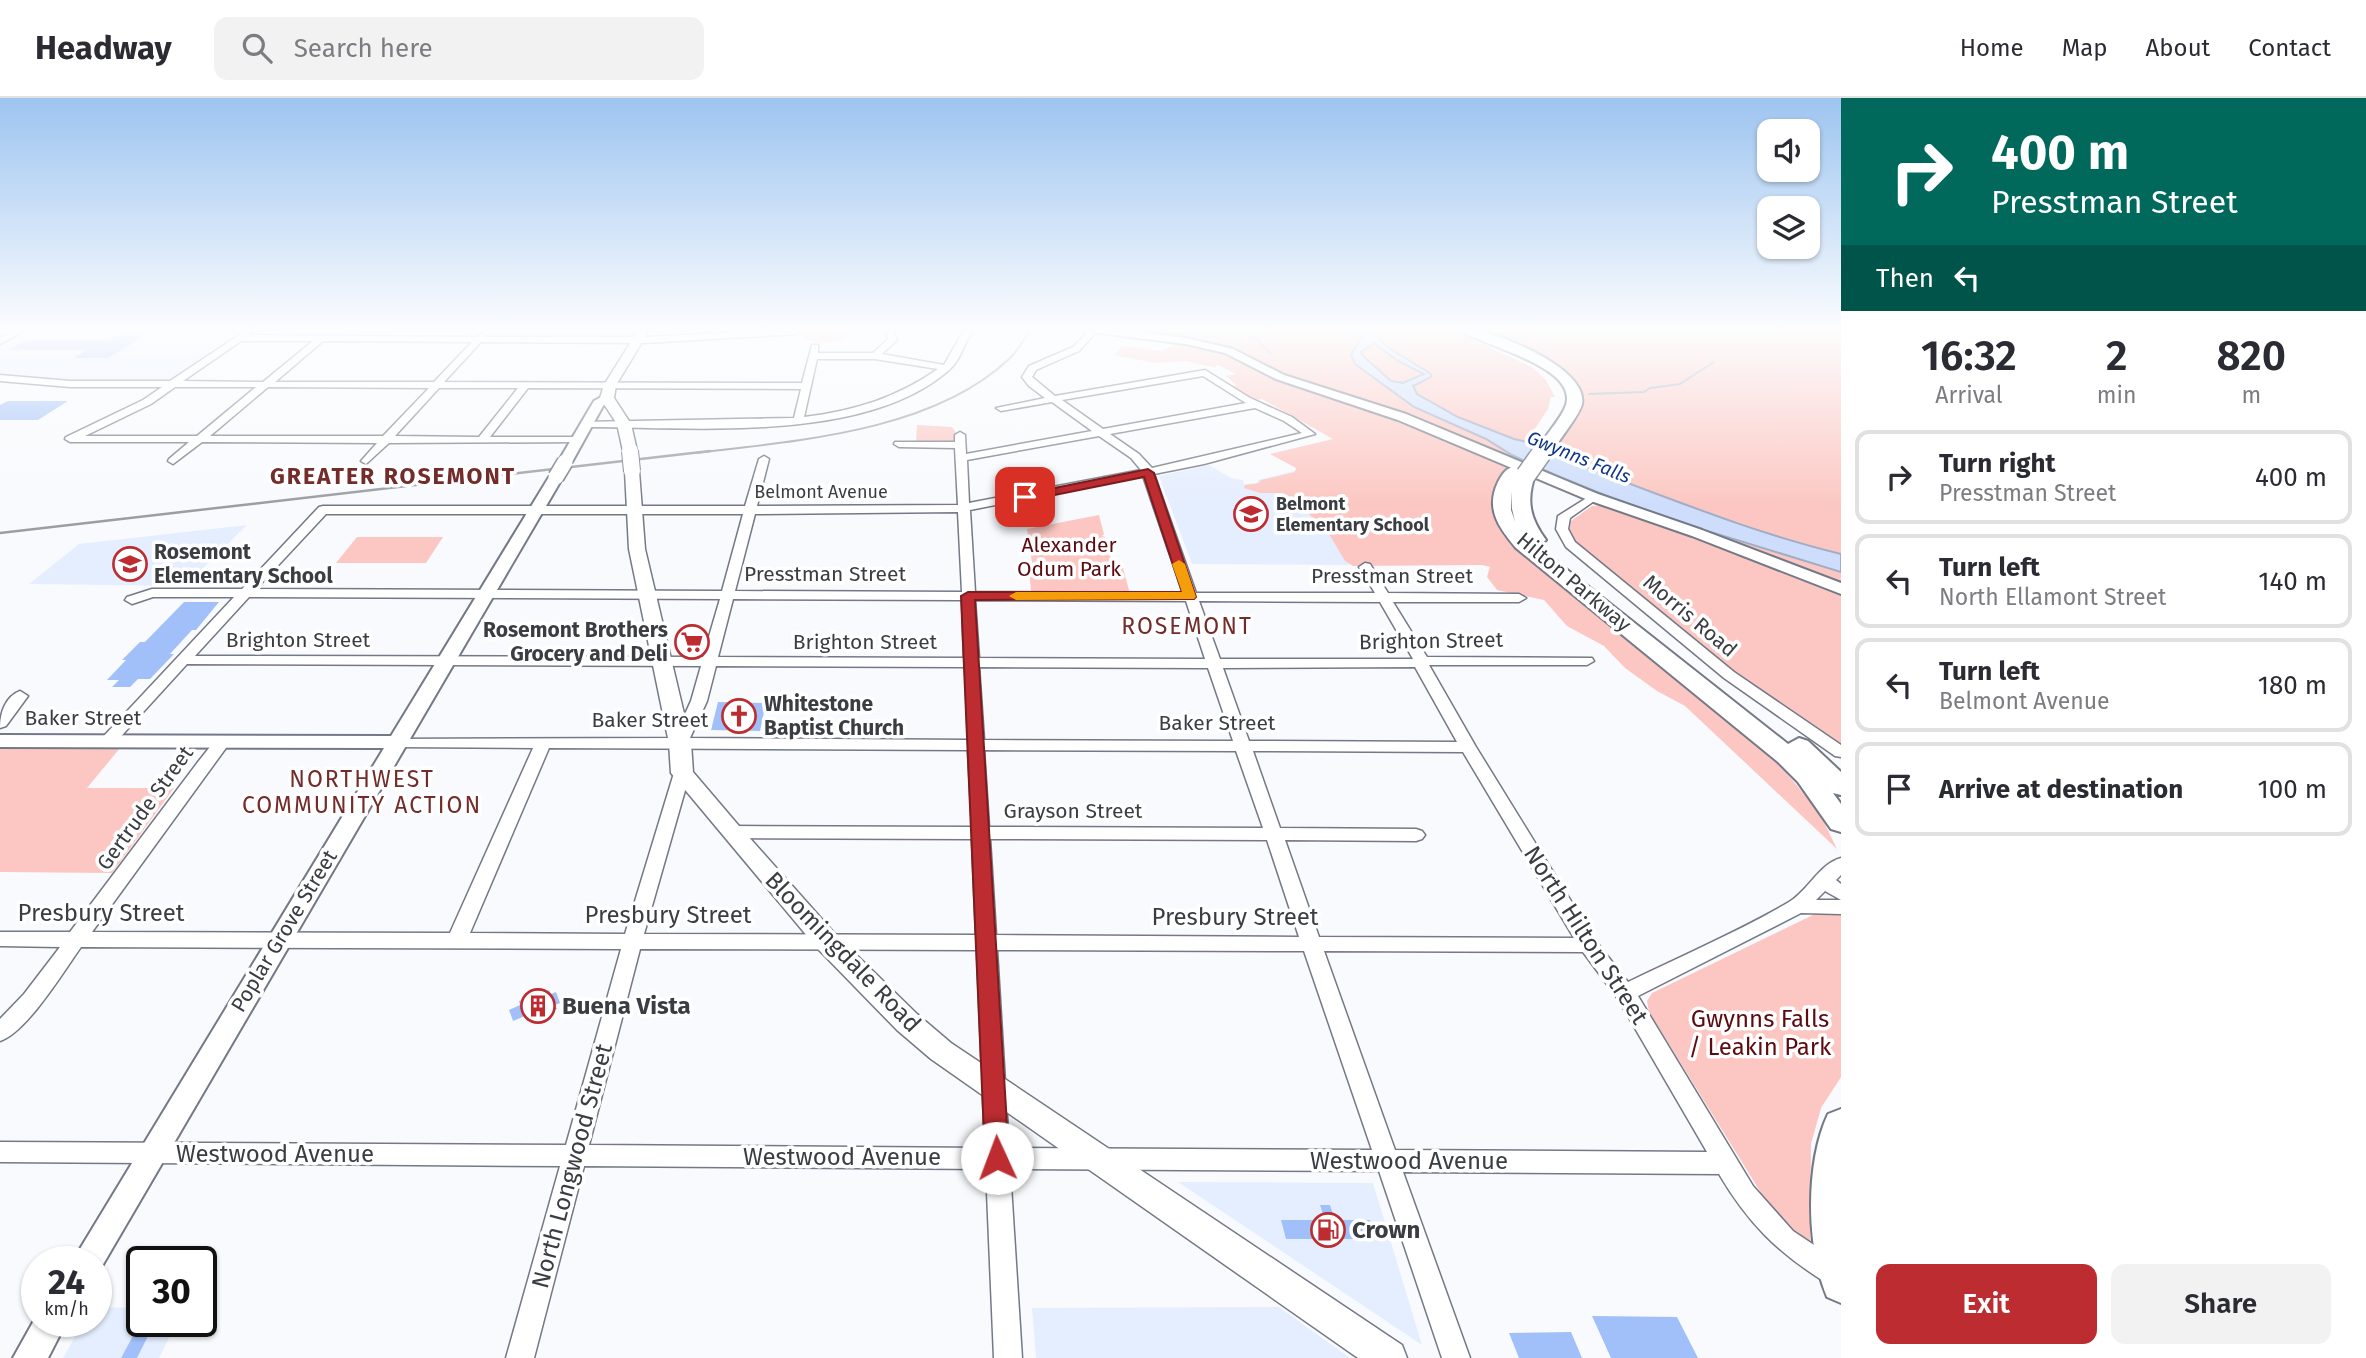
<!DOCTYPE html>
<style>
body{margin:0;font-family:"Fira Sans",sans-serif;background:#f2f2f3;color:#2b2b33;height:100vh;display:flex;flex-direction:column;font-size:26px;white-space:nowrap}
*{box-sizing:border-box;margin:0}
p{font-size:23px;color:#7c7c81}
.icon{flex:none;width:38px;height:38px;fill:none;stroke:currentColor;stroke-width:2;stroke-linecap:round;stroke-linejoin:round}
.map{position:relative;flex:1;overflow:hidden}
.details{display:flex;flex-direction:column;background:#fff;width:525px}
.details>*{flex:none}
.guide{background:#00695c;color:#fff;overflow:hidden}
.buttons{position:absolute;left:1757px;top:21px;display:grid;gap:14px}
.buttons a{display:grid;place-items:center;width:63px;height:63px;border-radius:14px;background:#fff;box-shadow:0 2px 5px #0004;font-size:35px}
.speed{position:absolute;left:21px;top:1148px;display:flex;gap:14px;font-size:35px;font-weight:700;text-align:center}
.speed>*{display:grid;place-content:center;width:91px;height:91px;border-radius:50%;background:#fff;box-shadow:0 2px 5px #0004;line-height:1}
.speed small{font-size:18px;font-weight:400}
.speed .limit{border:4px solid #111;border-radius:10px;background:#fff;color:#111}
.pin{position:absolute;display:grid;place-items:center;width:60px;height:60px;color:#fff;margin:-30px;border-radius:14px;box-shadow:0 4px 10px #0006}
.me{position:absolute;width:77px;margin:-38px;rotate:358deg;stroke-linejoin:round;filter:drop-shadow(0 0 5px #0008)}
.turn{display:flex;align-items:center;gap:24px;height:147px;padding:0 35px;font-size:32px}
.turn .icon{width:91px;height:91px;stroke-width:2.5}
.turn b{display:block;font-size:49px;line-height:60px}
.then{display:flex;align-items:center;height:66px;padding:0 35px;background:#0003;gap:14px;font-size:26px}
.eta{display:flex;justify-content:space-evenly;align-items:center;height:119px;text-align:center}
.eta b{font-size:42px;font-weight:600;line-height:49px}
.cta{display:flex;gap:14px;margin-top:auto;padding:14px 35px}
.cta a{flex:1;height:80px;border-radius:14px;background:#bc2c30;color:#fff;font-size:28px;font-weight:600;line-height:80px;text-align:center}
.cta a+a{background:#f2f2f3;color:#2b2b33}
ul{padding:0;list-style:none}
li{display:flex;align-items:center;gap:21px;height:94px;margin:0 14px 10px;padding:0 21px;border:4px solid #e1e1e2;border-radius:14px}
li div{flex:1}
li b{display:block;font-size:26px}
li em{font-style:normal}
header{display:flex;align-items:center;gap:42px;box-sizing:border-box;height:98px;padding:0 35px;background:#fff;border-bottom:2px solid #e1e1e2}
header strong{font-size:33px}
nav{display:flex;gap:38px;margin-inline-start:auto;font-size:24px}
.search{width:490px;height:63px;background:#f2f2f3;display:flex;align-items:center;gap:18px;box-sizing:border-box;padding:0 24px;border-radius:14px;color:#7c7c81;font-size:26px}
main{display:flex;flex:1;min-height:0}
.map>svg:first-child{display:block}
.built{fill:#e5eeff}
.green{fill:#fcc7c2}
.water{fill:#cdddfb;stroke:#a1adc4;stroke-width:2;fill-rule:evenodd}
.lines{fill:none;stroke-linecap:round;stroke-linejoin:round}
.stream{stroke:#a1adc4;stroke-width:2}
.building{fill:#a1c0f9}
.minor-casing{stroke:#737986;stroke-width:3}
.tertiary-casing{stroke:#737986;stroke-width:4}
.secondary-casing{stroke:#737986;stroke-width:3}
.primary-casing{stroke:#737986;stroke-width:4}
.minor{fill:#fff;fill-rule:evenodd}
.tertiary{fill:#fff;fill-rule:evenodd}
.secondary{fill:#fff;fill-rule:evenodd}
.primary{fill:#fff;fill-rule:evenodd}
.rail-far1{stroke:#9b9da1;stroke-width:2}
.rail{stroke:#9b9da1;stroke-width:2.5}
.tertiary-bridge-casing{stroke:#737986;stroke-width:18;stroke-linecap:butt}
.secondary-bridge-casing{stroke:#737986;stroke-width:18;stroke-linecap:butt}
.primary-bridge-far1-casing{stroke:#737986;stroke-width:17;stroke-linecap:butt}
.primary-bridge-casing{stroke:#737986;stroke-width:22;stroke-linecap:butt}
.tertiary-bridge{stroke:#fff;stroke-width:15}
.secondary-bridge{stroke:#fff;stroke-width:16}
.primary-bridge-far1{stroke:#fff;stroke-width:15}
.primary-bridge{stroke:#fff;stroke-width:19}
.route{fill:#bc2c30;stroke:#7a1d1f;stroke-width:2}
.slow{fill:#f59e0b}
.labels{text-anchor:middle;dominant-baseline:central;stroke-width:7;stroke-linejoin:round;paint-order:stroke}
.far-street-label{font-size:18px;fill:#3a3d42;stroke:#fff}
.far-poi-label{font-size:18px;font-weight:bold;fill:#3a3d42;stroke:#fff;text-anchor:start}
.far-water-label{font-size:19px;font-style:italic;fill:#113887;stroke:#fff}
.park-label{font-size:21px;fill:#5c0c10;stroke:#fff}
.poi-label{font-size:21px;font-weight:bold;fill:#3a3d42;stroke:#fff;text-anchor:start}
.street-label{font-size:21px;fill:#3a3d42;stroke:#fff}
.far-district-label{font-size:23px;font-weight:bold;letter-spacing:2px;fill:#732c2a;stroke:#fff}
.neighbourhood-label{font-size:23px;letter-spacing:2px;fill:#732c2a;stroke:#fff}
.near-street-label{font-size:24px;fill:#3a3d42;stroke:#fff}
.near-poi-label{font-size:24px;font-weight:bold;fill:#3a3d42;stroke:#fff;text-anchor:start}
.near-park-label{font-size:24px;fill:#5c0c10;stroke:#fff}
</style>
<header>
<strong>Headway</strong>
<div class="search"><svg class="icon" aria-label="search" viewBox="0 0 24 24"><circle cx="10" cy="10" r="6"/><path d="M15 15l6 6"/></svg>Search here</div>
<nav><a>Home</a><a>Map</a><a>About</a><a>Contact</a></nav>
</header>
<main>
<div class="map">
<svg width="1841" height="1260" viewBox="0 0 1841 1260">
<rect width="100%" height="100%" fill="#f9fafd"/>
<g class="built">
<path d="M32 231H242L167 283H77L0 277V248Z"/>
<path d="M1209 367 1231 380 1243 382 1244 386 1257 385 1258 382 1298 372 1335 434 1350 467 1192 466 1159 378Z"/>
<path d="M247 427 185 488 29 486 79 446Z"/>
<path d="M1178 1084 1373 1085 1422 1247Z"/>
<path d="M142 1209V1223H177L159 1260H63L84 1223H96V1210Z"/>
<path d="M1279 1209 1350 1260H1036L1032 1210Z"/>
</g>
<g class="green">
<path d="M797 231H845L847 240C830 245 807 250 797 231Z"/>
<path d="M1100 231H1451L1532 269 1546 282 1555 299H1551L1548 311 1514 362 1284 279 1242 257 1173 240Z"/>
<path d="M1472 231H1841V489L1593 397 1538 373 1581 305 1578 291 1534 257Z"/>
<path d="M1180 245 1226 254 1249 265 1511 365 1496 389V416L1767 652 1819 714 1837 751 1685 608 1657 593 1625 570 1604 548 1567 528 1544 502 1497 492 1487 479 1490 469 1482 467 1353 468 1345 463 1329 436 1309 416 1313 408 1282 395H1260L1244 390 1245 387 1259 385 1261 382 1295 374 1296 370 1270 356 1333 341 1262 301 1249 303 1233 290 1236 287 1226 278 1236 276 1218 267 1215 268 1216 270 1186 263 1155 265 1114 257 1122 248 1161 253Z"/>
<path d="M917 327 952 329 956 335 957 345 916 344Z"/>
<path d="M1609 407 1682 432 1841 493V648L1732 574 1587 457 1569 434 1571 423 1592 408Z"/>
<path d="M1099 417 1104 436 1102 438 1105 439 1113 469 1123 470 1130 496 1031 493 1029 470 1032 465 1027 431Z"/>
<path d="M357 439H443L426 465H336Z"/>
<path d="M0 649 120 650 87 690H174L112 775 0 774Z"/>
<path d="M1817 815 1841 816V979L1821 1010 1811 1046 1810 1149 1781 1127 1649 914 1647 903 1652 895Z"/>
</g>
<path class="water" d="M1350 231H1365L1378 239 1386 248 1431 276V279L1413 288 1417 296 1458 319 1514 341 1560 351 1562 359 1571 364C1660 396 1749 434 1841 456V474L1652 416 1555 377 1512 357 1486 341 1414 309 1355 266 1351 257 1362 238ZM1374 245 1398 263 1424 276 1403 285 1391 283 1362 257 1361 254Z"/>
<g class="lines">
<g class="stream">
<path d="M1261 231 1252 233 1253 237 1271 256"/>
<path d="M1589 296 1644 294 1650 290 1680 286 1714 264"/>
</g>
</g>
<g class="building">
<path d="M127 231H156L108 260H74L87 252H8L27 242H109Z"/>
<path d="M8 303H68L38 322H0V307Z"/>
<path d="M184 504H219L196 532H192L170 556H174L150 581H138L130 589H112L119 582H107L126 562H122L140 544H145Z"/>
<path d="M690 533H700L694 556H683Z"/>
<path d="M718 604 766 605 760 633 711 632Z"/>
<path d="M549 892 551 896 556 894 560 905 555 907 557 911 527 923 525 918 513 923 509 912 520 907 519 903Z"/>
<path d="M1320 1107H1330L1335 1122H1370L1376 1141H1286L1281 1122H1325Z"/>
<path d="M1592 1218 1677 1219 1698 1260H1611Z"/>
<path d="M1571 1234 1582 1260H1519L1509 1235Z"/>
<path d="M134 1236H149L137 1260H121Z"/>
</g>
<g class="lines">
<g class="minor-casing">
<g id="minor">
<path d="M17 231H27L0 246V240Z"/>
<path d="M248 231 252 234 249 237 477 239 482 235 486 239H645L795 231 798 232V236L645 245 481 244 444 284 802 285 812 247H818V255H873L888 241 885 231H893L897 242 882 256 944 267 963 234 966 231H974C964 243 962 261 949 272 865 346 692 329 586 329L581 326 582 324 794 320 801 291 528 290 490 339H577L581 340V344L389 345 366 366 361 363 377 345 202 344 173 366 168 363 169 361 189 344H70L65 341 66 339 143 302 162 289H70L0 283V277L70 283H170ZM241 243H313L263 284 183 283ZM323 243 472 244 434 284H275ZM817 261H875L938 271C896 300 854 313 804 319ZM175 289H256L197 338H85L151 306ZM268 289 429 290 383 338H210ZM439 290H518L479 339 395 338Z"/>
<path d="M1091 231H1099L1079 253 1036 272 1032 279 1055 298 1205 272 1250 300 1292 319 1315 336 1204 366 1154 376 1196 495H1375L1359 469 1365 465 1370 466 1388 495 1519 496 1526 500 1519 504H1393L1427 559 1592 560 1594 563 1587 567H1429L1476 649 1595 842 1628 884C1681 858 1738 834 1789 804 1808 793 1819 766 1841 760V777L1836 782 1841 786V802L1825 793 1816 802H1841V816L1801 815 1638 898 1753 1088 1793 1133 1841 1165V1185L1834 1187 1825 1184C1777 1154 1748 1125 1719 1076L1403 1074 1470 1260H1442L1379 1073 1010 1071 1022 1260H994L986 1071 584 1068 534 1260H506L560 1068 0 1064V1044L566 1047 621 851 81 849C64 873 27 934 0 943V921L24 896 60 849 0 848V834H70L198 664 217 640 223 638 231 643 92 834 450 835 533 650 397 649 391 647 389 644 391 641 674 640 691 603 701 568 187 566 114 646 108 648 100 643 102 640 234 499H153L132 506 125 502 127 499 152 491H242L319 409 323 408H745L759 361 764 358 769 361 757 408 958 407 955 350 899 349 894 346 895 344H955V337L960 334 965 337 966 356 1092 333 1052 304 1001 313 996 310 1045 300 1029 288 1022 279 1029 268 1073 249ZM1203 278 1246 305 1103 331 1062 302ZM1255 310 1284 323 1302 335 1152 370 1139 356 1110 336ZM1099 338 1131 360 1141 372 969 405 967 362ZM1143 378 1183 495 975 494 970 412ZM958 414 962 494 735 493 755 416ZM326 416H743L722 493 256 491ZM249 499 720 501 703 559 195 558ZM733 501 962 502 964 560 718 559ZM975 502 1186 503 1205 561 979 560ZM1199 503 1380 504 1413 561H1220ZM716 568 965 569 968 642 690 640 707 603ZM979 569 1208 570 1233 643 984 642ZM1415 569 1457 644 1249 643 1223 570ZM549 650 968 652 972 729 731 728 725 730 722 734 725 738 731 740 972 741 976 837 644 836 690 675 682 670 674 675 625 836 470 835ZM984 652 1236 653 1263 730 989 729ZM1253 653 1463 654 1574 840 1319 839 1285 742 1416 743 1422 741 1425 737 1422 733 1416 731 1280 730ZM990 741 1267 742 1299 839 996 837ZM640 851 977 852 985 1050 589 1047ZM997 852 1304 853 1372 1052 1009 1050ZM1324 853 1583 854 1618 901 1707 1054 1395 1052Z"/>
<path d="M1593 396 1599 399 1597 401 1570 420 1568 431 1575 444 1734 574 1841 647V659L1835 658 1724 580 1566 449 1556 431 1558 418Z"/>
<path d="M20 593 28 598 6 628 0 630C0 615 5 599 20 593Z"/>
</g>
</g>
<g class="tertiary-casing">
<g id="tertiary">
<path d="M1086 231H1113L1186 240 1233 251 1284 277 1406 316 1598 396 1702 432 1841 485V496L1692 438 1588 402 1398 322 1276 281 1225 255 1186 246 1091 234Z"/>
<path d="M607 296 613 300 603 308 572 364 565 368 560 367 558 364 594 303Z"/>
<path d="M556 375 563 379 98 1175 96 1164H72L384 650 0 649V637L391 638 549 379Z"/>
<path d="M37 1217V1223H67L48 1260H13Z"/>
</g>
</g>
<g class="secondary-casing">
<g id="secondary">
<path d="M639 231H650L616 287 614 300 631 326 637 353 630 357 623 353 617 326 600 300 604 287Z"/>
<path d="M632 369 639 373 645 451 691 645 693 674 739 728 836 837 917 916 951 945 1402 1247 1407 1260H1358L931 961 897 932 818 851 671 675 669 645 629 451 625 373Z"/>
</g>
</g>
<g class="primary-casing">
<g id="primary">
<path d="M1460 231C1488 229 1589 269 1582 306 1580 316 1562 338 1556 348L1550 349 1542 344C1549 333 1562 319 1566 307 1578 267 1479 248 1460 231Z"/>
<path d="M1513 369 1521 373H1532L1535 377C1526 403 1530 420 1546 442L1537 448 1788 646 1799 640 1808 643 1841 674V697L1833 695 1841 706V734L1831 731 1798 684 1778 664 1516 450C1499 430 1485 411 1498 384 1502 377 1505 371 1513 369ZM1512 393V411L1515 423 1511 412Z"/>
<path d="M1841 1011V1205L1827 1199C1806 1149 1805 1065 1828 1016Z"/>
</g>
</g>
<use href="#minor" class="minor"/>
<use href="#tertiary" class="tertiary"/>
<use href="#secondary" class="secondary"/>
<use href="#primary" class="primary"/>
<path class="rail-far1" d="M695 355C795 343 932 334 1009 261 1018 253 1024 241 1031 231"/>
<path class="rail" d="M0 435 710 353"/>
<g class="tertiary-bridge-casing">
<path id="tertiary-bridge" d="M556 379 565 364"/>
</g>
<g class="secondary-bridge-casing">
<path id="secondary-bridge" d="M630 353 632 373"/>
</g>
<g class="primary-bridge-far1-casing">
<path id="primary-bridge-far1" d="M1542 355 1550 344"/>
</g>
<g class="primary-bridge-casing">
<path id="primary-bridge" d="M1526 377 1543 353"/>
</g>
<use href="#tertiary-bridge" class="tertiary-bridge"/>
<use href="#secondary-bridge" class="secondary-bridge"/>
<use href="#primary-bridge-far1" class="primary-bridge-far1"/>
<use href="#primary-bridge" class="primary-bridge"/>
</g>
<linearGradient id="sky" x2="0" y2="1"><stop stop-color="#9dc4f0"/><stop offset="0.57" stop-color="#fcfdfe"/><stop offset="1" stop-color="#fcfdfe" stop-opacity="0"/></linearGradient>
<rect width="1841" height="407" fill="url(#sky)"/>
<path class="route" d="M1148 371 1154 375 1196 499 1194 501 975 502 1009 1060 1005 1068 997 1071 989 1068 985 1060 961 498 968 494H1182L1144 379 1025 403 1019 399 1025 396Z"/>
<path class="slow" d="M1179 462 1185 466 1196 499 1194 501 1016 502 1009 498 1016 494H1182L1172 466Z"/>
<defs>
<g id="school-ring" transform="scale(1.75)"><circle r="9.5" fill="#fff" stroke="#bc2c30" stroke-width="1.5"/><path d="M0-5L7-2L0 1L-7-2ZM-4 1L0 2.5L4 1V4Q0 6-4 4Z" fill="#bc2c30"/></g>
<g id="supermarket-ring" transform="scale(1.75)"><circle r="9.5" fill="#fff" stroke="#bc2c30" stroke-width="1.5"/><path d="M-6-5.5h2.5l.6 2H6L4.5 2H-2.5L-4.4-4H-6ZM-1.5 3.2a1.3 1.3 0 1 0 .1 0ZM3 3.2a1.3 1.3 0 1 0 .1 0Z" fill="#bc2c30"/></g>
<g id="church-ring" transform="scale(1.75)"><circle r="9.5" fill="#fff" stroke="#bc2c30" stroke-width="1.5"/><path d="M-1.2-6h2.4v3.5h3.3v2.4h-3.3V6h-2.4V-.1h-3.3v-2.4h3.3Z" fill="#bc2c30"/></g>
<g id="building-ring" transform="scale(1.75)"><circle r="9.5" fill="#fff" stroke="#bc2c30" stroke-width="1.5"/><path d="M-4-6H4V6H1V3H-1V6H-4ZM-2.5-4.3h1.7v1.8h-1.7ZM.8-4.3h1.7v1.8H.8ZM-2.5-1h1.7V.8h-1.7ZM.8-1h1.7V.8H.8Z" fill="#bc2c30"/></g>
<g id="fuel-ring" transform="scale(1.75)"><circle r="9.5" fill="#fff" stroke="#bc2c30" stroke-width="1.5"/><path d="M-5.5-6h7V0h2V4h1.3V-2.5L3-4.5l.8-.8L6-3V5H2.5V1h-1V6h-7ZM-4.2-4.7v3.2H.2V-4.7Z" fill="#bc2c30"/></g>
</defs>
<g fill-rule="evenodd">
<use href="#school-ring" x="1251" y="416"/>
<use href="#school-ring" x="130" y="466"/>
<use href="#supermarket-ring" x="692" y="544"/>
<use href="#church-ring" x="739" y="618"/>
<use href="#building-ring" x="538" y="908"/>
<use href="#fuel-ring" x="1328" y="1132"/>
</g>
<g class="labels">
<g class="far-street-label">
<text x="821" y="394">Belmont Avenue</text>
</g>
<g class="far-poi-label">
<text x="1276" y="406">Belmont<tspan x="1276" dy="21">Elementary School</tspan></text>
</g>
<g class="far-water-label">
<text transform="translate(1579 359) rotate(22)">Gwynns Falls</text>
</g>
<g class="park-label">
<text x="1069" y="447">Alexander<tspan x="1069" dy="24">Odum Park</tspan></text>
</g>
<g class="poi-label">
<text x="154" y="454">Rosemont<tspan x="154" dy="24">Elementary School</tspan></text>
<text x="668" y="532" text-anchor="end">Rosemont Brothers<tspan x="668" dy="24">Grocery and Deli</tspan></text>
<text x="764" y="606">Whitestone<tspan x="764" dy="24">Baptist Church</tspan></text>
</g>
<g class="street-label">
<text x="825" y="476">Presstman Street</text>
<text x="1392" y="478">Presstman Street</text>
<text transform="translate(1574 484) rotate(40)">Hilton Parkway</text>
<text transform="translate(1690 518) rotate(40)">Morris Road</text>
<text x="298" y="542">Brighton Street</text>
<text transform="translate(1431 543) rotate(-1)">Brighton Street</text>
<text x="865" y="544">Brighton Street</text>
<text x="83" y="620">Baker Street</text>
<text x="650" y="622">Baker Street</text>
<text x="1217" y="625">Baker Street</text>
<text transform="translate(145 710) rotate(-54)">Gertrude Street</text>
<text x="1073" y="713">Grayson Street</text>
<text transform="translate(284 833) rotate(-59)">Poplar Grove Street</text>
</g>
<g class="far-district-label">
<text x="393" y="378">GREATER ROSEMONT</text>
</g>
<g class="neighbourhood-label">
<text x="1187" y="528">ROSEMONT</text>
<text x="362" y="681">NORTHWEST<tspan x="362" dy="26">COMMUNITY ACTION</tspan></text>
</g>
<g class="near-street-label">
<text x="101" y="815">Presbury Street</text>
<text x="668" y="817">Presbury Street</text>
<text x="1235" y="819">Presbury Street</text>
<text transform="translate(1586 837) rotate(57)">North Hilton Street</text>
<text transform="translate(843 854) rotate(46)">Bloomingdale Road</text>
<text x="275" y="1056">Westwood Avenue</text>
<text x="842" y="1059">Westwood Avenue</text>
<text x="1409" y="1063">Westwood Avenue</text>
<text transform="translate(572 1068) rotate(-75)">North Longwood Street</text>
</g>
<g class="near-poi-label">
<text x="562" y="908">Buena Vista</text>
<text x="1352" y="1132">Crown</text>
</g>
<g class="near-park-label">
<text x="1760" y="921">Gwynns Falls<tspan x="1760" dy="28">/ Leakin Park</tspan></text>
</g>
</g>
</svg>
<div class="buttons">
<a><svg class="icon" aria-label="sound" viewBox="0 0 24 24"><path d="M4 9h4l5-4v14l-5-4H4zM17 9q2 3 0 6"/></svg></a>
<a><svg class="icon" aria-label="layers" viewBox="0 0 24 24"><path d="M12 4l9 5-9 5-9-5zM3 14l9 5 9-5"/></svg></a>
</div>
<div class="speed"><div>24<small>km/h</small></div><div class="limit">30</div></div>
<div class="pin" style="left:1025px;top:399px;background:#d93025"><svg class="icon" aria-label="arrive" viewBox="0 0 24 24"><path d="M6 21V4h12l-3 4 3 4H6"/></svg></div>
<svg class="me" style="left:997px;top:1060px" viewBox="-20 -20 40 40"><circle r="19" fill="#fff"/><path d="M0-13L10 11 0 6-10 11z" fill="#bc2c30"/></svg>
</div>
<section class="details">
<div class="guide">
<div class="turn"><svg class="icon" aria-label="right" viewBox="0 0 24 24"><path d="M7 20v-9h11M14 6l5 5-5 5"/></svg><div><b>400 m</b>Presstman Street</div></div>
<div class="then">Then<svg class="icon" aria-label="left" viewBox="0 0 24 24"><path d="M17 20v-9H6M10 6l-5 5 5 5"/></svg></div>
</div>
<div class="eta">
<div><b>16:32</b><p>Arrival</p></div>
<div><b>2</b><p>min</p></div>
<div><b>820</b><p>m</p></div>
</div>
<ul>
<li><svg class="icon" aria-label="right" viewBox="0 0 24 24"><path d="M7 20v-9h11M14 6l5 5-5 5"/></svg><div><b>Turn right</b><p>Presstman Street</p></div><em>400 m</em></li>
<li><svg class="icon" aria-label="left" viewBox="0 0 24 24"><path d="M17 20v-9H6M10 6l-5 5 5 5"/></svg><div><b>Turn left</b><p>North Ellamont Street</p></div><em>140 m</em></li>
<li><svg class="icon" aria-label="left" viewBox="0 0 24 24"><path d="M17 20v-9H6M10 6l-5 5 5 5"/></svg><div><b>Turn left</b><p>Belmont Avenue</p></div><em>180 m</em></li>
<li><svg class="icon" aria-label="arrive" viewBox="0 0 24 24"><path d="M6 21V4h12l-3 4 3 4H6"/></svg><div><b>Arrive at destination</b></div><em>100 m</em></li>
</ul>
<div class="cta"><a>Exit</a><a>Share</a></div>
</section>
</main>
